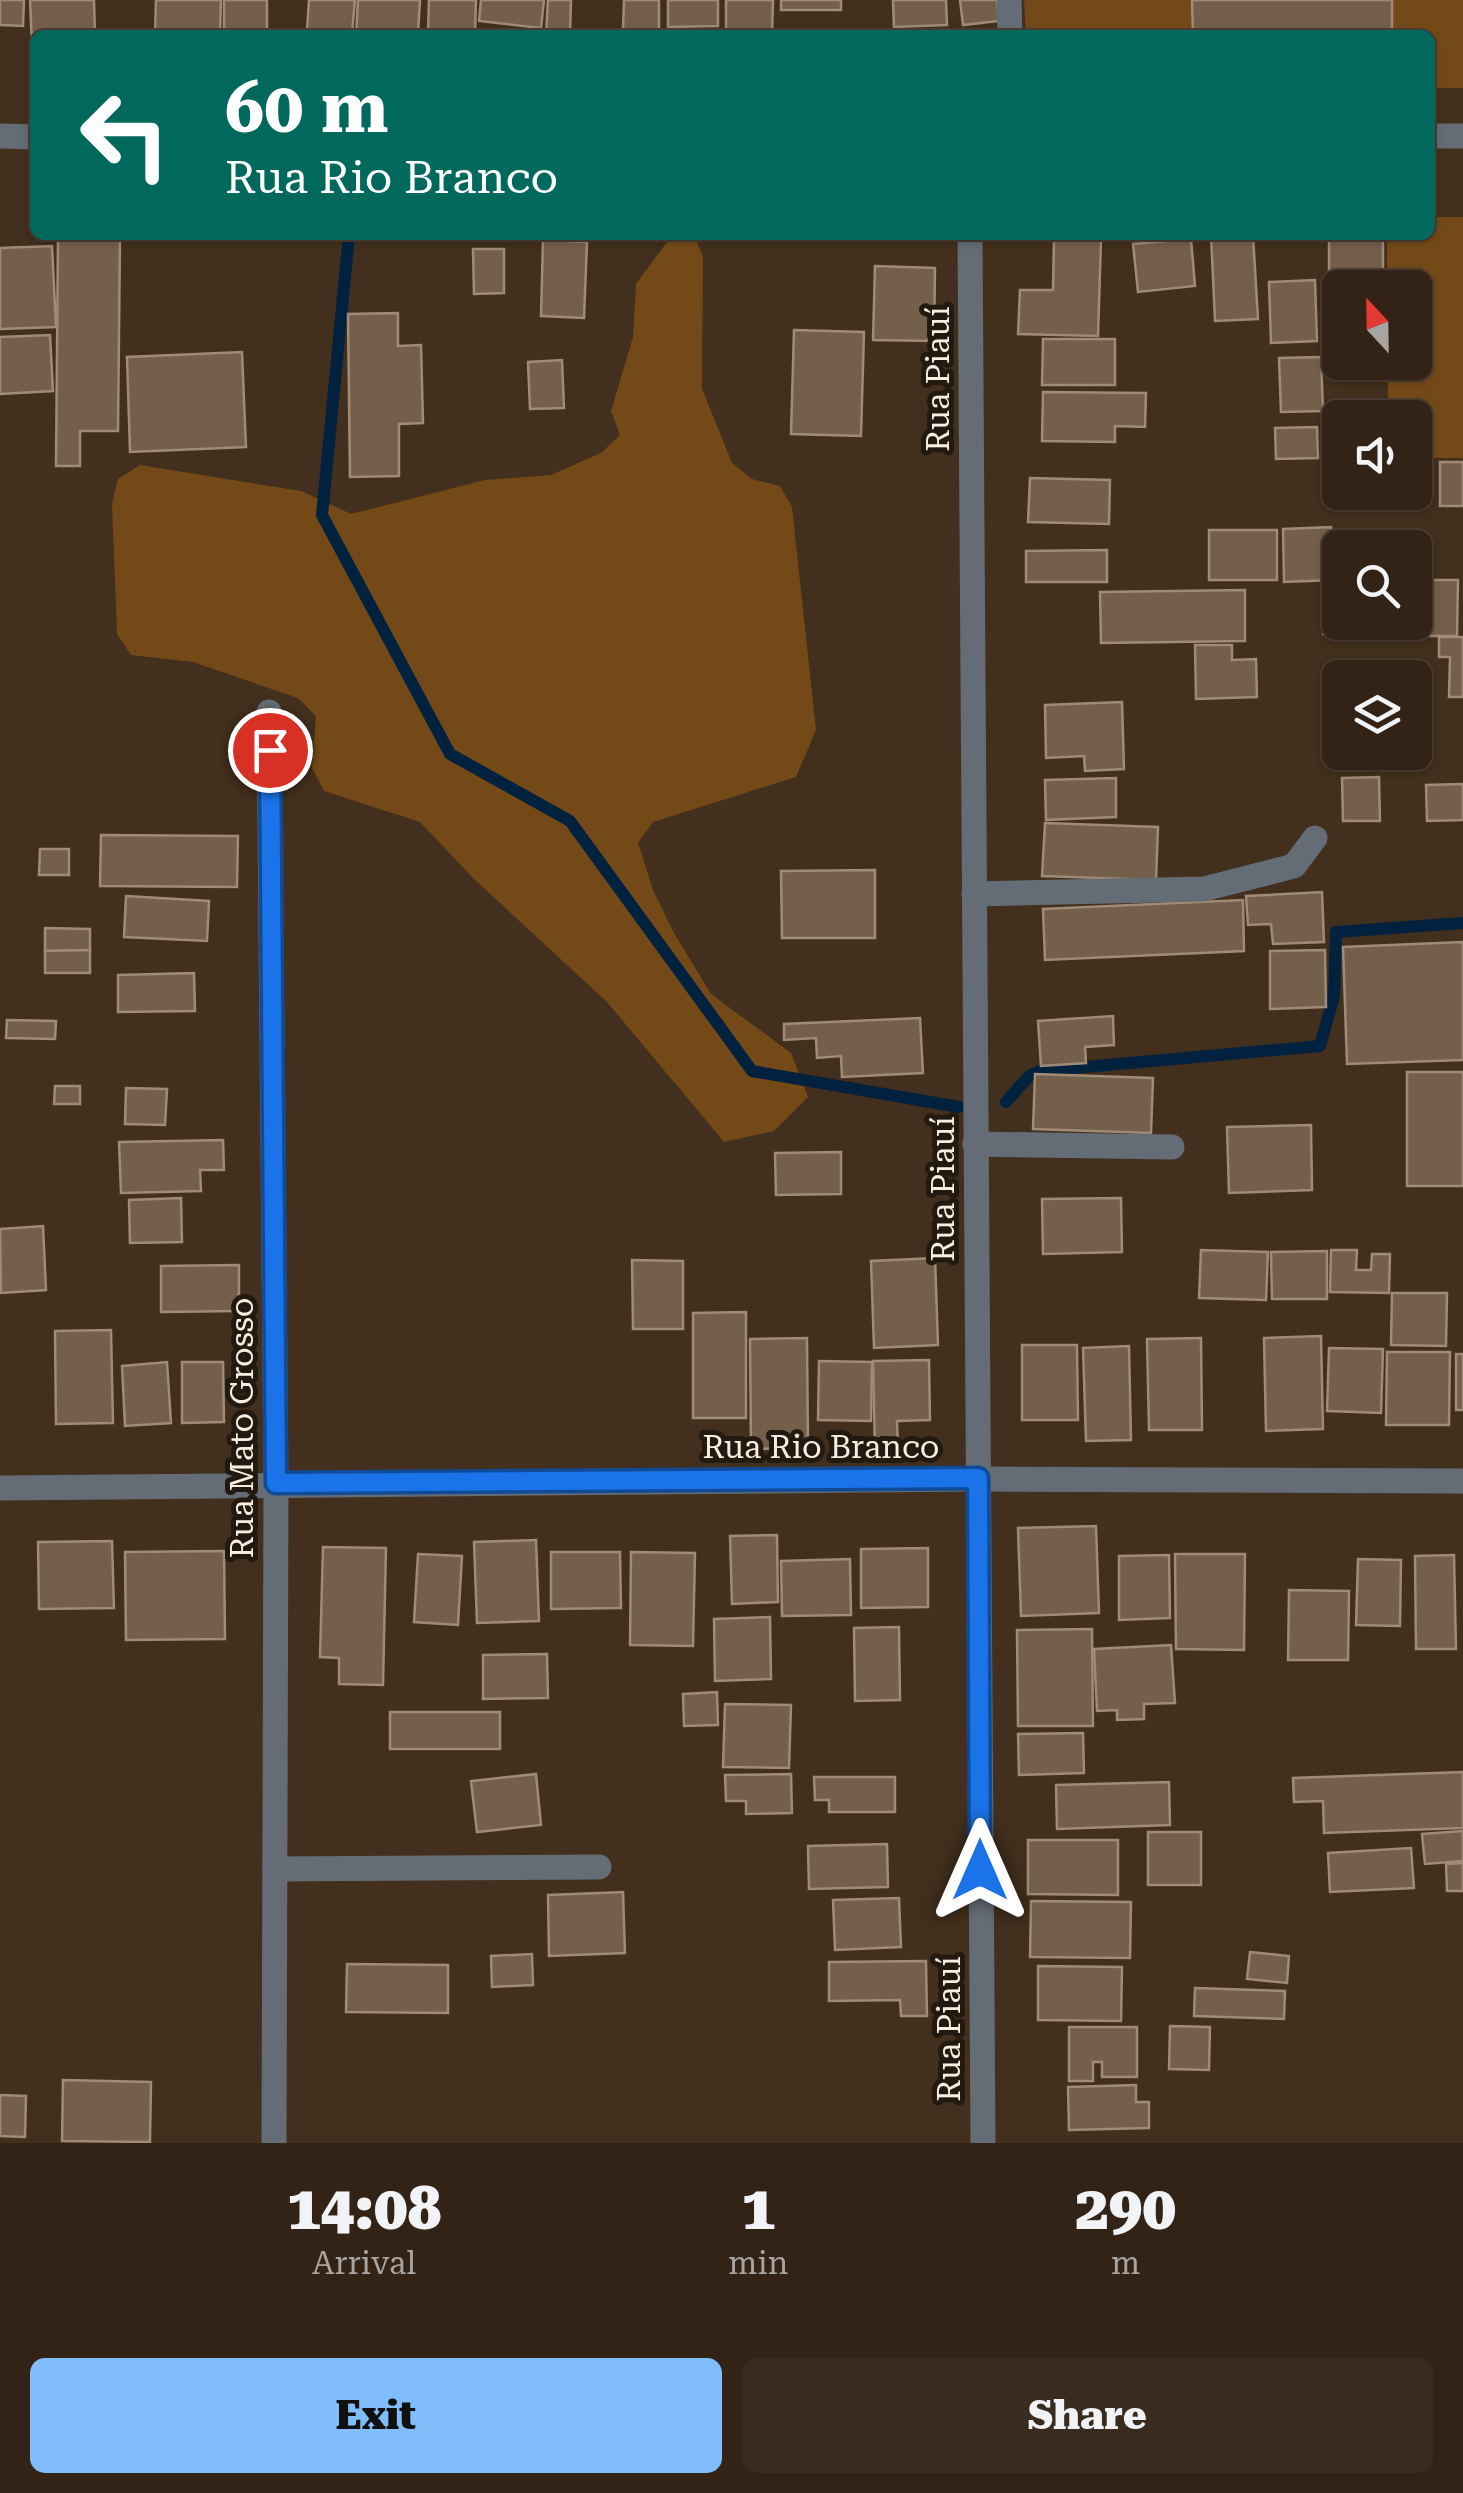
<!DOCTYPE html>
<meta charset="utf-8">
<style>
body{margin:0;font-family:"Roboto Serif",serif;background:#3a2b1f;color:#f1f3f6;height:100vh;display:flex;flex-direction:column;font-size:38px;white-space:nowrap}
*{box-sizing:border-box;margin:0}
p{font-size:32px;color:#a8a4a1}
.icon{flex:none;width:55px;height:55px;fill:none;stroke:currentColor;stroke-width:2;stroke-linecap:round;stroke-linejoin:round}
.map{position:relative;height:2143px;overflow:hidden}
.sheet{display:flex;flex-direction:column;background:#322316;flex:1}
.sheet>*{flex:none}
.hud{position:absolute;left:30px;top:30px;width:1405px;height:210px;border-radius:15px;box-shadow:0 2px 8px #0004,0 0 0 2px #4d4035;background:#00695c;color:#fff;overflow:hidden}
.needle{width:65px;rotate:338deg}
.buttons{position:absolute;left:1322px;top:270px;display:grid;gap:20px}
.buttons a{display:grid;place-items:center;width:110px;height:110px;border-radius:15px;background:#322316;box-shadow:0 2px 8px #0004,0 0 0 2px #4d4035;font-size:50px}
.pin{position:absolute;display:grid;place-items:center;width:85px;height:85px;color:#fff;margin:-42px;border:5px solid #fff;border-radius:50%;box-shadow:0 2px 10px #0007}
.me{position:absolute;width:110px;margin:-55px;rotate:0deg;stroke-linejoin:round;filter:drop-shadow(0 0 8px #0008)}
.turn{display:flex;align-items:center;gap:35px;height:210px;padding:0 30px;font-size:45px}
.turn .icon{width:130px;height:130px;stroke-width:2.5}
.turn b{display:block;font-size:70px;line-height:85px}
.eta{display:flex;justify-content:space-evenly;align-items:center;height:170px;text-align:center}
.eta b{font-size:60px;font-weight:800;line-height:70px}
.action{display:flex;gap:20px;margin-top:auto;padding:20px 30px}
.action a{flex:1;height:115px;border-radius:15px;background:#80bdfa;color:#111;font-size:40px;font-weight:800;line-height:115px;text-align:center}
.action a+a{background:#3a2b1f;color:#f1f3f6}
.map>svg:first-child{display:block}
.green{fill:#744918}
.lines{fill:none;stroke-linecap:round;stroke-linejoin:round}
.stream{stroke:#01223f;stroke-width:12}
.building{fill:#745f4b;stroke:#a18b76;stroke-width:2.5}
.minor{stroke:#646d76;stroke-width:25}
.route-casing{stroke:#114b97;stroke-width:25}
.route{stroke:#1a73e8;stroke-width:18}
.labels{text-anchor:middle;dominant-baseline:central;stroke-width:10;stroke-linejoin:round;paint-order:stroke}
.street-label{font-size:32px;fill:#f9ede1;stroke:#221911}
</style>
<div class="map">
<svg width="1463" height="2143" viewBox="0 0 1463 2143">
<rect width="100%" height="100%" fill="#422f1d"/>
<g class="green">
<path d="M1024 0H1463V88H1430V35H1026Z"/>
<path d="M1430 217H1463V458H1415V418L1388 417V363L1415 362V288L1387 287V235H1430Z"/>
<path d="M685 235H694L703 257 702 389 732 463 752 479 780 486 792 507 816 730 796 777 653 822 638 843 653 890 674 933 711 994 791 1053 808 1097 774 1131 724 1142 607 1002 473 878 420 822 324 791 312 768 316 716 298 698 193 662 131 655 117 634 112 504 118 479 140 465 301 491 351 514 485 480 551 475 601 453 620 435 611 411 633 337 636 284 667 242Z"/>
</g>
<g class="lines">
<g class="stream">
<path d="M349 235 322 515 450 754 570 821 752 1071 959 1107"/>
<path d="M1006 1102 1029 1076 1040 1071 1320 1046 1334 996 1336 932 1463 923"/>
</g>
</g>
<g class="building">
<path d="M0 0H24L23 26 0 25Z"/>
<path d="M30 0H94L95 35H35V45H32Z"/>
<path d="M156 0H221L220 33 155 35Z"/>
<path d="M224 0H267V33L224 32Z"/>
<path d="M309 0H355L352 33 307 30Z"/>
<path d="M358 0H420L418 35H356Z"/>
<path d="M429 0H476L475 32 428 30Z"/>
<path d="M481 0H544L541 28 479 21Z"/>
<path d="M548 0H571L570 34H546Z"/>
<path d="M624 0H659V30L623 29Z"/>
<path d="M668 0H718V26L668 27Z"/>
<path d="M726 0H773L772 35H726Z"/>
<rect x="781" y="0" width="60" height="10"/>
<path d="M893 0H946L947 25 894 27Z"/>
<path d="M960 0H997L999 21 963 25Z"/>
<path d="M1192 0H1392V29L1193 34Z"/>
<path d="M1211 235H1253L1258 319 1215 321Z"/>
<path d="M1329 235H1383V288H1340V339L1329 338Z"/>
<path d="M58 237H120L118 431H80V466H56Z"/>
<path d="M1054 239 1101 240 1098 336 1018 334 1020 290H1053Z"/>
<path d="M1191 239 1195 286 1138 292 1133 244Z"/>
<path d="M543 240 587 242 584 318 541 316Z"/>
<path d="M52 246 56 327 0 329V248Z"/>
<path d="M473 249H504V293L474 294Z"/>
<path d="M875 266 935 268 934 341 873 340Z"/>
<path d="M1315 280 1317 341 1271 343 1269 282Z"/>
<path d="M398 313V346L421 345 423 423 399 424V476L350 477 348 314Z"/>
<path d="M794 330 864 332 861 436 791 434Z"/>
<path d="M50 335 53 391 0 394V337Z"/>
<path d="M1043 339H1115V385H1042Z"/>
<path d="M242 352 246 447 130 452 127 357Z"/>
<path d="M1321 357 1323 411 1281 412 1279 358Z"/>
<path d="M562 360 564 408 530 409 528 362Z"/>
<path d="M1043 392 1146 393 1145 427 1115 426V442L1042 441Z"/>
<path d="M1326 412 1386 413V418H1340V458H1325Z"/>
<path d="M1317 427 1318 458 1276 459 1275 428Z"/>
<rect x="1440" y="462" width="23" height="44"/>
<path d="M1030 478 1110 480 1109 524 1028 522Z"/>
<path d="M1331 527 1333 580 1284 582 1283 529Z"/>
<rect x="1209" y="530" width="68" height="50"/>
<path d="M1107 550V582H1026V551Z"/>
<path d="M1415 580H1458L1457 636H1383V622H1415Z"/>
<path d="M1245 590V641L1101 643 1100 592Z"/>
<path d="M1326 599 1340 600V622H1380L1378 638 1323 634Z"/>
<path d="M1439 637H1463V697H1449L1450 657H1439Z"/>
<path d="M1195 645H1232V660L1256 659 1257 697 1196 699Z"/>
<path d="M1122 702 1124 769 1085 771 1084 756 1046 758 1045 705Z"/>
<path d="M1379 777 1380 821H1343L1342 778Z"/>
<path d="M1116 778V817L1046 820 1045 780Z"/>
<path d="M1463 784V820L1427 821 1426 785Z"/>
<path d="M1045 823 1158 827 1156 880 1042 876Z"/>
<path d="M101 835 238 836 237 887 100 886Z"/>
<path d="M40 849H69V875H39Z"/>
<path d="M875 870V938H782L781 871Z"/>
<path d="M1322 892 1324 942 1273 944 1271 924 1248 925 1246 896Z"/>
<path d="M126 896 209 901 207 941 124 937Z"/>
<path d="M1243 900 1244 951 1045 960 1043 909Z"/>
<path d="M45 928 90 929V950L45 951Z"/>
<path d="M1463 942V1060L1347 1064 1343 947Z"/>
<path d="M90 950V973H45V951Z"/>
<path d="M1325 950 1326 1007 1270 1009V951Z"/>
<path d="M194 973 195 1011 118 1012V975Z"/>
<path d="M1113 1016 1114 1045 1085 1047 1086 1063 1041 1066 1038 1021Z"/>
<path d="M920 1018 923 1073 842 1077 841 1056 817 1058 816 1038 784 1040V1024Z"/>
<path d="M7 1020 56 1021 55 1039 6 1038Z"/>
<rect x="1407" y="1072" width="56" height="114"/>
<path d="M1035 1074 1153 1078 1151 1133 1033 1129Z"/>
<path d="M55 1086H80V1104H54Z"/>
<path d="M126 1088 167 1089 165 1125 125 1124Z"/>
<path d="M1311 1125 1312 1190 1229 1193 1227 1127Z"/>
<path d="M223 1140 224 1170H200L201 1191 121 1193 119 1142Z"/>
<path d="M841 1152V1194L776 1195 775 1153Z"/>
<path d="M181 1198 182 1242 130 1243 129 1200Z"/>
<path d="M1121 1198 1122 1252 1043 1254 1042 1199Z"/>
<path d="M43 1226 46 1290 1 1293 0 1229Z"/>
<path d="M1201 1250 1268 1252 1266 1300 1199 1298Z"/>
<path d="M1331 1250H1357L1356 1270H1371L1372 1254H1390L1389 1293 1330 1292Z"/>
<path d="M1327 1251V1299H1272L1271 1252Z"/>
<path d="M935 1258 938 1345 874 1348 871 1261Z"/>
<path d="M632 1260 683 1261V1329H633Z"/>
<path d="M239 1265V1311L161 1312V1266Z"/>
<path d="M1392 1293H1447L1446 1346 1391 1345Z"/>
<path d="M746 1312V1418H693V1313Z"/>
<path d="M111 1330 113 1423 56 1424 55 1331Z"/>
<path d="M1321 1336 1323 1429 1266 1431 1264 1338Z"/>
<path d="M807 1338 808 1448 751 1449 750 1339Z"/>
<path d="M1201 1338 1202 1430H1149L1147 1339Z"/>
<path d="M1022 1345H1077L1078 1420H1022Z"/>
<path d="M1129 1346 1131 1440 1086 1441 1083 1348Z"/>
<path d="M1329 1348 1383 1349 1381 1413 1327 1411Z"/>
<path d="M1387 1352H1450L1449 1425H1386Z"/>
<rect x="1456" y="1354" width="7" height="56"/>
<path d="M929 1360 930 1420 897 1421 898 1450H875L873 1361Z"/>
<path d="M819 1361 872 1362 871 1421 818 1420Z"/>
<path d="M167 1362 171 1423 125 1426 122 1366Z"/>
<path d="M182 1362H223L224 1422 182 1423Z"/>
<path d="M1096 1526 1099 1613 1021 1616 1018 1528Z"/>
<path d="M777 1535 778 1602 732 1604 730 1536Z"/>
<path d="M536 1540 539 1621 477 1623 474 1542Z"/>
<path d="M112 1541 114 1608 39 1609 38 1542Z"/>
<path d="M323 1547 386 1548 383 1685 339 1684V1658L320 1657Z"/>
<path d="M928 1548V1607L861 1608V1549Z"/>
<path d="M224 1551 225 1639 126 1640 125 1552Z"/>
<path d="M551 1552H620L621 1608 551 1609Z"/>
<path d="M631 1552 695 1553 693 1646 630 1645Z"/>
<path d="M418 1554 462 1556 458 1625 414 1622Z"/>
<path d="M1175 1554H1245L1244 1650 1176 1649Z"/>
<path d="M1169 1555 1170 1618 1119 1620V1556Z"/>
<path d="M1454 1555 1456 1649H1416L1415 1556Z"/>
<path d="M850 1559 851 1615 782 1616 781 1561Z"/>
<path d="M1358 1559 1401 1560 1400 1626 1356 1625Z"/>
<path d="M1289 1590 1349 1591 1348 1660H1288Z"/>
<path d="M770 1617 771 1679 715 1681 714 1619Z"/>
<path d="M899 1627 900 1700 855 1701 854 1628Z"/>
<path d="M1092 1629 1093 1726H1018L1017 1630Z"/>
<path d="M1171 1645 1175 1703 1144 1704V1719L1117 1720V1710L1097 1711 1094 1649Z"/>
<path d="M547 1654 548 1698 483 1699V1655Z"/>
<path d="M717 1692 718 1725 684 1726 683 1694Z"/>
<path d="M725 1704 791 1705 789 1768 723 1767Z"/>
<rect x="390" y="1712" width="110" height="37"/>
<path d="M1083 1733 1084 1773 1019 1775 1018 1734Z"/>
<path d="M1463 1772V1828L1324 1833 1323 1801 1294 1802 1293 1778Z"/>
<path d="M536 1774 541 1825 477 1832 471 1781Z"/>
<path d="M791 1774 792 1813 746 1814V1801H726L725 1775Z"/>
<path d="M814 1777H895V1812H829V1800H815Z"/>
<path d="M1169 1782 1170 1825 1057 1829 1056 1785Z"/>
<path d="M1463 1831V1861L1425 1864 1422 1834Z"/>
<rect x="1148" y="1832" width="53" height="53"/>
<path d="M1028 1840H1118V1895L1028 1894Z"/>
<path d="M887 1844 888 1887 809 1889 808 1846Z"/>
<path d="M1411 1848 1414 1888 1330 1892 1328 1853Z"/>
<path d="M1463 1863V1891H1447L1446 1864Z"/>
<path d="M623 1892 625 1953 549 1956 548 1895Z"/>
<path d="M899 1898 901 1947 835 1950 833 1900Z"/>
<path d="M1031 1901 1131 1902 1130 1958 1030 1957Z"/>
<path d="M1250 1952 1289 1956 1287 1983 1247 1979Z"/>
<path d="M532 1954 533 1985 492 1987 491 1956Z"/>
<path d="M926 1961 927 2016H901L900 2000 829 2001V1962Z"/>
<path d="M347 1964 448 1965V2013L346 2012Z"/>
<path d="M1038 1966 1122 1967 1121 2021 1038 2020Z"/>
<path d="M1195 1988 1285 1991 1284 2019 1194 2016Z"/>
<path d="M1170 2026 1210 2027 1209 2070 1169 2069Z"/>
<path d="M1069 2027H1137V2077H1102V2062H1093V2081H1069Z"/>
<path d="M63 2080 151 2082 150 2142 62 2141Z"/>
<path d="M1136 2085V2102H1149V2128L1069 2130 1068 2087Z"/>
<path d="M0 2095 26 2096 25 2137 0 2136Z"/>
</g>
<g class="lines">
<g class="minor">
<path d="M1009 0 1010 35"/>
<path d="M0 136 35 137"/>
<path d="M1430 136H1463"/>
<path d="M970 235 983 2143"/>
<path d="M269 712 276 1483 274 2143"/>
<path d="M974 894 1204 889 1294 866 1315 838"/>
<path d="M975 1144 1172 1147"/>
<path d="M0 1488 977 1479 1463 1481"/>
<path d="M275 1869 599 1867"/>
</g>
</g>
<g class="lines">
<g class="route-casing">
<path id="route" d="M270 750 276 1483 978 1478 980 1870"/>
</g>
<use href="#route" class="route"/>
</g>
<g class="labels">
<g class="street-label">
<text transform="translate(938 379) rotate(-90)">Rua Piauí</text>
<text transform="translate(943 1189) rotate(-90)">Rua Piauí</text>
<text transform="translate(242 1428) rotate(-90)">Rua Mato Grosso</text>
<text x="821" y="1447">Rua Rio Branco</text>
<text transform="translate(949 2029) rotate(-90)">Rua Piauí</text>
</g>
</g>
</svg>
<div class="buttons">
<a><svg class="needle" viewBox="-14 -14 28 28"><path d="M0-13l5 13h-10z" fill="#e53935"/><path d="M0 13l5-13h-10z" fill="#a8a4a1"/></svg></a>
<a><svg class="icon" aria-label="sound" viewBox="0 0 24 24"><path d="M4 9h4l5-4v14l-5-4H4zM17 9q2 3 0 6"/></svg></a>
<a><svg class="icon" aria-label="search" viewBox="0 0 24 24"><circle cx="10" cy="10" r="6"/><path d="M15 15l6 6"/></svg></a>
<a><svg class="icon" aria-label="layers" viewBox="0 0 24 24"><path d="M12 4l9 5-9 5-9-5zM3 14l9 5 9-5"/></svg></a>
</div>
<div class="pin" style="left:270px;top:750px;background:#d93025"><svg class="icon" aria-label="arrive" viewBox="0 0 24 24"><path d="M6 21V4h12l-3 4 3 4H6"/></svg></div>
<svg class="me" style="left:980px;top:1870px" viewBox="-20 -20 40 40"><path d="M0-17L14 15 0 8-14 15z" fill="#1a73e8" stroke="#fff" stroke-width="4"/></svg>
<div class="hud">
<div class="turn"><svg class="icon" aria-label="left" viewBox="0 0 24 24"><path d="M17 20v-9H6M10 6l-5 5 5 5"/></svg><div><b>60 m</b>Rua Rio Branco</div></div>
</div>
</div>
<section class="sheet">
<div class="eta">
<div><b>14:08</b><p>Arrival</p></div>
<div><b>1</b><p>min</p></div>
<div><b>290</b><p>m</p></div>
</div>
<div class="action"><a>Exit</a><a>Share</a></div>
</section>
